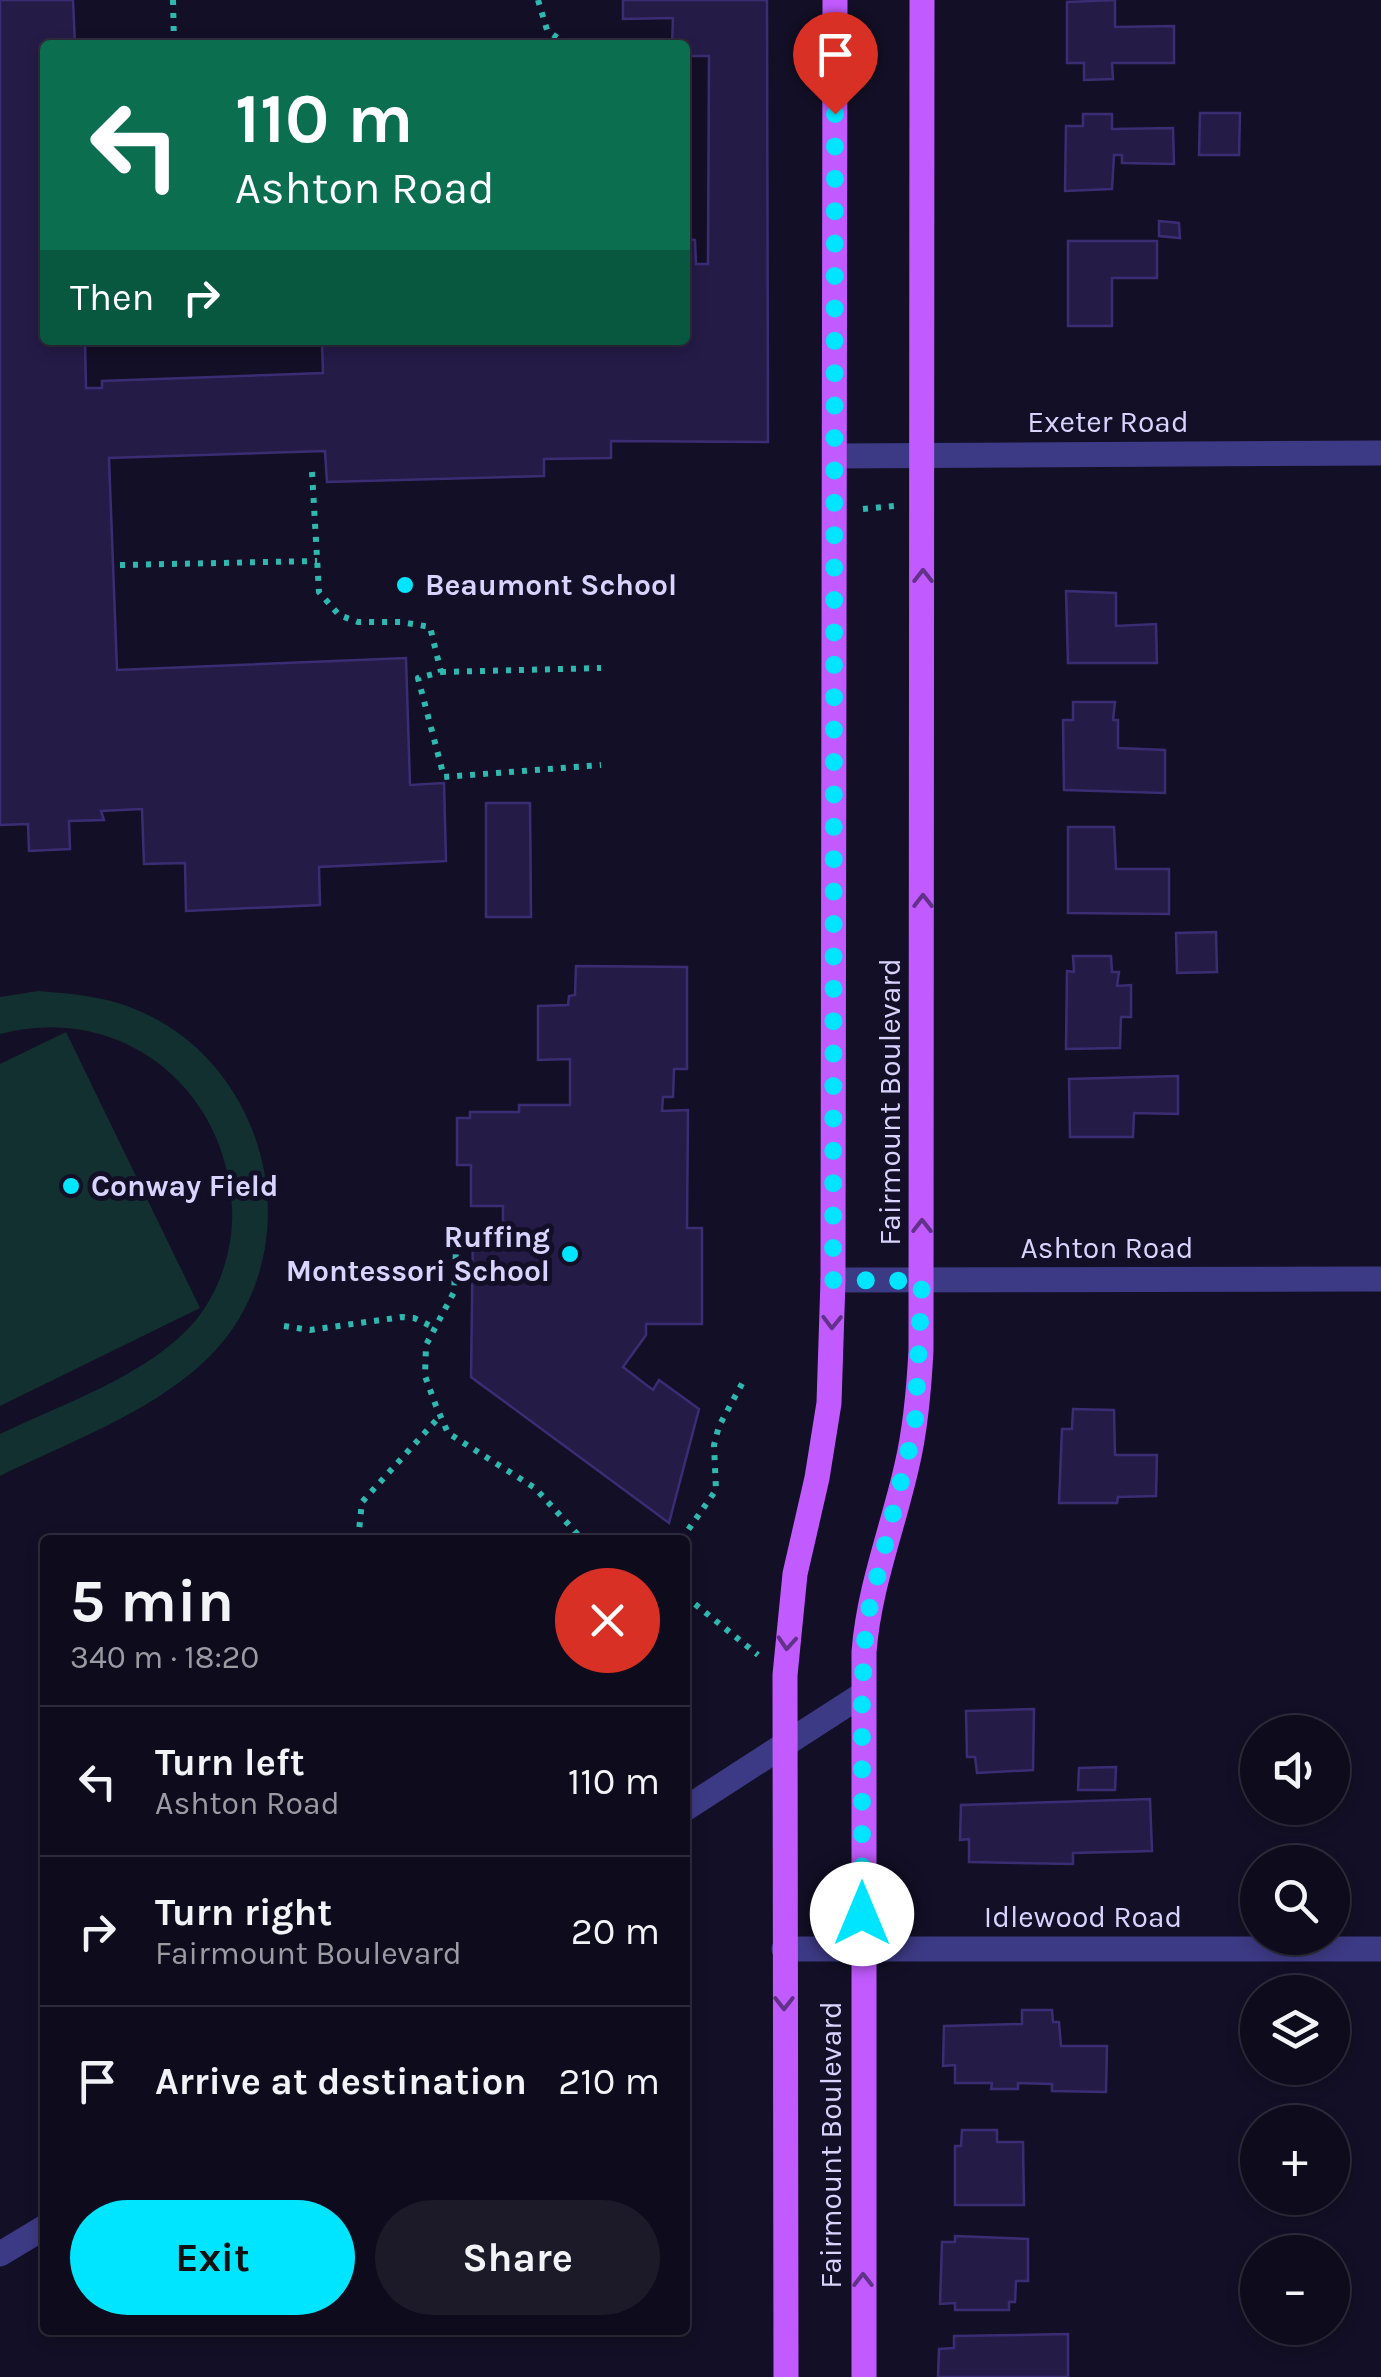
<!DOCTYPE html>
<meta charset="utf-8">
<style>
body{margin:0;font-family:Karla,sans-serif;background:#1c1929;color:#f1f3f6;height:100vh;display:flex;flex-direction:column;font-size:38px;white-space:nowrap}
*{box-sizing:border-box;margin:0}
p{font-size:32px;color:#9b9ba3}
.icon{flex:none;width:55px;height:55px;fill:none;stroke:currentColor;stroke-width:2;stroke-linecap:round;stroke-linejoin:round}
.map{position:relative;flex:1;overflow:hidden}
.drawer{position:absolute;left:40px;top:1535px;width:650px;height:800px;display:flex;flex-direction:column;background:#0e0b1c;border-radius:10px;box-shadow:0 5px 15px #0003,0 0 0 2px #2e2b3b}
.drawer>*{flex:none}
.banner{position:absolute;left:40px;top:40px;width:650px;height:305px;border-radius:10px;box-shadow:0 5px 15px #0003,0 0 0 2px #2e2b3b;background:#0b6e4f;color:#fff;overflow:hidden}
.fabs{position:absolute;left:1240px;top:1715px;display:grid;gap:20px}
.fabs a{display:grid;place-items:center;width:110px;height:110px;border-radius:50%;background:#0e0b1c;box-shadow:0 5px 15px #0003,0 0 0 2px #2e2b3b;font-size:50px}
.pin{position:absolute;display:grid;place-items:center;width:85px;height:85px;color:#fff;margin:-102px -42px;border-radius:50% 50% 50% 0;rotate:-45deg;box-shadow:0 0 10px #0007}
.pin .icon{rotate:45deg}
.me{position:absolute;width:110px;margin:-55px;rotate:0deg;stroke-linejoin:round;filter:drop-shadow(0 0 8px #0008)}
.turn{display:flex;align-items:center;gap:35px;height:210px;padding:0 30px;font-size:45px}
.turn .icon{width:130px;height:130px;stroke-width:2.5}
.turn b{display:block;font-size:70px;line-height:85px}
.then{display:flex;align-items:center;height:95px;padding:0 30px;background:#0003;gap:20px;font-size:38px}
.round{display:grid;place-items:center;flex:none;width:105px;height:105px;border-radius:52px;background:#1c1929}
.overview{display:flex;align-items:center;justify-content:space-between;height:170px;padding:0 30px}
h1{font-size:60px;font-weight:700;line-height:75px}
.cta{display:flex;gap:20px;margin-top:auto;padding:20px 30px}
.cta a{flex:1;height:115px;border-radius:60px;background:#00e5ff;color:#111;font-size:40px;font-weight:700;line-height:115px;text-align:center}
.cta a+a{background:#1c1929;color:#f1f3f6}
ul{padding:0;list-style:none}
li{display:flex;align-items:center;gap:30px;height:150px;padding:0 30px;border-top:2px solid #2e2b3b}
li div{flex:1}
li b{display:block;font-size:38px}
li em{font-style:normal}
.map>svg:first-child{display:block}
.green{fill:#12302f}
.building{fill:#241b47;stroke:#3b2d73;stroke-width:2.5}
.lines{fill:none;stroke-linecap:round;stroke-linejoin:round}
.path{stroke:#2fb8b0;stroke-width:6;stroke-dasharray:5 8;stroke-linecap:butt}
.minor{stroke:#3d3a85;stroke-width:25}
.major{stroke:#c25bff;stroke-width:25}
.oneway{stroke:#623188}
.route{stroke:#00e5ff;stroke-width:18;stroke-dasharray:0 32.4}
.poi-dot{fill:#00e5ff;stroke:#130f26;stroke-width:4}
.labels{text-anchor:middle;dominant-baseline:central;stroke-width:10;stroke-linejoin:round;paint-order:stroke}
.street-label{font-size:30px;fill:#d9d4ff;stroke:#130f26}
.poi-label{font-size:30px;font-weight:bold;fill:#d9d4ff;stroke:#130f26;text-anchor:start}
</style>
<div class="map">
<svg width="1381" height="2377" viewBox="0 0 1381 2377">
<rect width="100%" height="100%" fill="#130f26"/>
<g class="green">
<path d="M38 991C77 994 112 997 148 1015 266 1072 307 1234 225 1339 173 1405 75 1439 0 1476V1434C64 1403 150 1375 196 1320 221 1289 234 1246 232 1207 226 1086 119 1002 0 1034V997Z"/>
<path d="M66 1032 200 1308 0 1406V1064Z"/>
</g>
<g class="building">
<path d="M0 0H73L75 45H45V340H85L86 388H102V381L323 373 322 342 540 340V344L573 343V340H685V238L695 240 696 264H708L709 56H685V45H672L673 18 623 19V0H767L768 442 611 441V458L544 459V476L327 482 325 451 109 458 117 670 406 658 410 785 444 783 446 861 319 867 320 905 186 911 185 863 144 864 142 809 101 811 104 820 69 821 70 849 29 851 28 824 0 825Z"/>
<path d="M1115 0V27L1174 26V63H1112L1113 79 1084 80V63H1067V2Z"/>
<path d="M1200 113H1240L1239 155H1199Z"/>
<path d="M1083 114H1112V129L1173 128 1174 164 1122 163V155H1114L1112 189 1065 191 1066 126H1083Z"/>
<path d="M1159 221 1179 223 1180 238 1159 236Z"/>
<path d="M1068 241H1157V278H1112V326H1068Z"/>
<path d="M1066 591 1116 593V626L1156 624 1157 663H1068Z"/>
<path d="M1073 702H1115L1113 720H1118V748L1165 750V793L1064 790 1063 720H1073Z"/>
<path d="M486 803H530L531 917H486Z"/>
<path d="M1068 827H1114L1116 869H1169V914L1068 913Z"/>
<path d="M1216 932 1217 972 1177 973 1176 933Z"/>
<path d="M1073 956H1111L1112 972H1119L1117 986 1131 985V1017H1121L1120 1048 1066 1049 1067 971 1074 972Z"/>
<path d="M576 966 687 967V1069H674L673 1097H663L662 1111 688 1110 687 1228H702V1324H646V1335L623 1367 653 1390 659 1380 699 1409 669 1523 471 1377 473 1230 503 1229V1206H471V1165H457V1118H470V1112H519V1105H570V1059L538 1060V1006L568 1005 569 996 575 995Z"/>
<path d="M1178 1076V1114L1134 1113 1133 1137H1070L1069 1079Z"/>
<path d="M1073 1409 1114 1410 1115 1455H1157L1156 1496 1118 1497 1117 1503H1059L1062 1429H1072Z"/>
<path d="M1034 1709 1033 1770 977 1773 975 1757H967L966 1711Z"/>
<path d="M1116 1767 1115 1790H1078L1079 1768Z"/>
<path d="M1150 1799 1152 1851 1073 1853V1864L969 1862V1839L960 1840 961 1805Z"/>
<path d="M1022 2010H1052L1053 2022H1059L1061 2046H1107L1106 2092 1052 2091V2084L1018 2083V2089H991L992 2083H955V2065L943 2066 944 2026 1022 2024Z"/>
<path d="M962 2130H997V2142H1023L1024 2205H955V2146H961Z"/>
<path d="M955 2236 1028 2239V2281H1016L1015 2302H1009V2310H955V2303L940 2304 942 2242H955Z"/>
<path d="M1068 2334V2377H938L939 2349 954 2348V2336Z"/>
</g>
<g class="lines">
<g class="path">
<path d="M173 0 174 45"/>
<path d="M538 0 547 30 567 45"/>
<path d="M153 340 162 343 178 340"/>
<path d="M300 340 302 343 307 340"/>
<path d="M312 472 319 592 339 615 358 622H401L430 627 441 672 418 678 444 777 601 765"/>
<path d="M863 509 895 506"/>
<path d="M120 565 317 561"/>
<path d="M441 672 601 668"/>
<path d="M448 1230 456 1250 454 1292 426 1345 425 1376 436 1406 448 1433 535 1488 581 1538 587 1540"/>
<path d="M284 1326 310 1330 402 1317 414 1318 435 1328"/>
<path d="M358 1540 362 1502 440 1416"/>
<path d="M565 1540 573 1530"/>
<path d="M681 1540 716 1490 714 1445 719 1426 744 1380"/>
<path d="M685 1596 758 1655"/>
</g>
<g class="minor">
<path d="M835 456 1381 453"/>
<path d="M833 1280 1381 1279"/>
<path d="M685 1809 863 1694"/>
<path d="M784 1949H1381"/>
<path d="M0 2254 45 2227"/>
</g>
<g class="major">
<path d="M786 2377 785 1675 795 1574 817 1478 829 1403 833 1280 835 0"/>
<path d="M864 2377V1652C869 1587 893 1528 907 1465 916 1427 919 1389 921 1350L922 0"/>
</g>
</g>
<defs><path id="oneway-chevron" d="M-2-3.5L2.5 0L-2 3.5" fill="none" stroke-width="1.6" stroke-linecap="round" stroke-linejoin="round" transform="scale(2.5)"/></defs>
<g class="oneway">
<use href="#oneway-chevron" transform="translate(923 576) rotate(-90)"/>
<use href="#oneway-chevron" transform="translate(923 901) rotate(-90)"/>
<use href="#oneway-chevron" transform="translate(922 1226) rotate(-90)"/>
<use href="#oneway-chevron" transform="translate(832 1322) rotate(91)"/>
<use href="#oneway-chevron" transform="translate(787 1643) rotate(94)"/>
<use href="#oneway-chevron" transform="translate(784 2003) rotate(90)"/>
<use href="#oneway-chevron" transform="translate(863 2280) rotate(-90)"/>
</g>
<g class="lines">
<path class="route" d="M835 114 833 1280 922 1281 915 1425 866 1622 862 1694V1914"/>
</g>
<g class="poi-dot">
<circle cx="405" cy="585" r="10"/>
<circle cx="71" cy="1186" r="10"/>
<circle cx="570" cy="1254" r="10"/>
</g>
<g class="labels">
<g class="street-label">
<text x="1108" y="422">Exeter Road</text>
<text transform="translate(890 1102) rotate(-90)">Fairmount Boulevard</text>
<text x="1107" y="1248">Ashton Road</text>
<text x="1083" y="1917">Idlewood Road</text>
<text transform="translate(831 2145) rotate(-90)">Fairmount Boulevard</text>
</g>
<g class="poi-label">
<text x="425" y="585">Beaumont School</text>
<text x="91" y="1186">Conway Field</text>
<text x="550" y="1237" text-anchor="end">Ruffing<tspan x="550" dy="34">Montessori School</tspan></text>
</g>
</g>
</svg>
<div class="fabs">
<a><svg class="icon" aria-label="sound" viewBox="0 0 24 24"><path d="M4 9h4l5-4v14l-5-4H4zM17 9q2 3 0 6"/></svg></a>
<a><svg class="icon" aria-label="search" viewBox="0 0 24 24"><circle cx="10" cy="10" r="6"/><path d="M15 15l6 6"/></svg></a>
<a><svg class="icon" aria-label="layers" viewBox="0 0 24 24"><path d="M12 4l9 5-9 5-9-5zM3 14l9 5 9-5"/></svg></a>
<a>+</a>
<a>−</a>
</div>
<div class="pin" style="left:835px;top:114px;background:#d93025"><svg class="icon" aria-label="arrive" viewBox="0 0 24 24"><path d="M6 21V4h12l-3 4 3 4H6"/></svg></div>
<svg class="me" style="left:862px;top:1914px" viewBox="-20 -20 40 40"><circle r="19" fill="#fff"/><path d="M0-13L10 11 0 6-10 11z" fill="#00e5ff"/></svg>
<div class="banner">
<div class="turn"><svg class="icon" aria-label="left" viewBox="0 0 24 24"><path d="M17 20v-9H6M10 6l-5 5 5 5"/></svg><div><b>110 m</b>Ashton Road</div></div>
<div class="then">Then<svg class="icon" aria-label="right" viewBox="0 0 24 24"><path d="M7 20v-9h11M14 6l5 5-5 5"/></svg></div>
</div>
<section class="drawer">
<div class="overview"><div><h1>5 min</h1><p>340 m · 18:20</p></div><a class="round" style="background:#d93025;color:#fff"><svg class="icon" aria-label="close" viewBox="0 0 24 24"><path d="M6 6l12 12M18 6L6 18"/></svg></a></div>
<ul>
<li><svg class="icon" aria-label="left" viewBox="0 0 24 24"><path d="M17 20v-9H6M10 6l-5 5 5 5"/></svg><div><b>Turn left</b><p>Ashton Road</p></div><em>110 m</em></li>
<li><svg class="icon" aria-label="right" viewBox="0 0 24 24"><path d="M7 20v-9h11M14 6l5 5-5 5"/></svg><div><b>Turn right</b><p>Fairmount Boulevard</p></div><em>20 m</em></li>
<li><svg class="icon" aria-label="arrive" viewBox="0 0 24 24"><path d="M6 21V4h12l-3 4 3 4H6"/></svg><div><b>Arrive at destination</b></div><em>210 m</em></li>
</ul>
<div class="cta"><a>Exit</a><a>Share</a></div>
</section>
</div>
